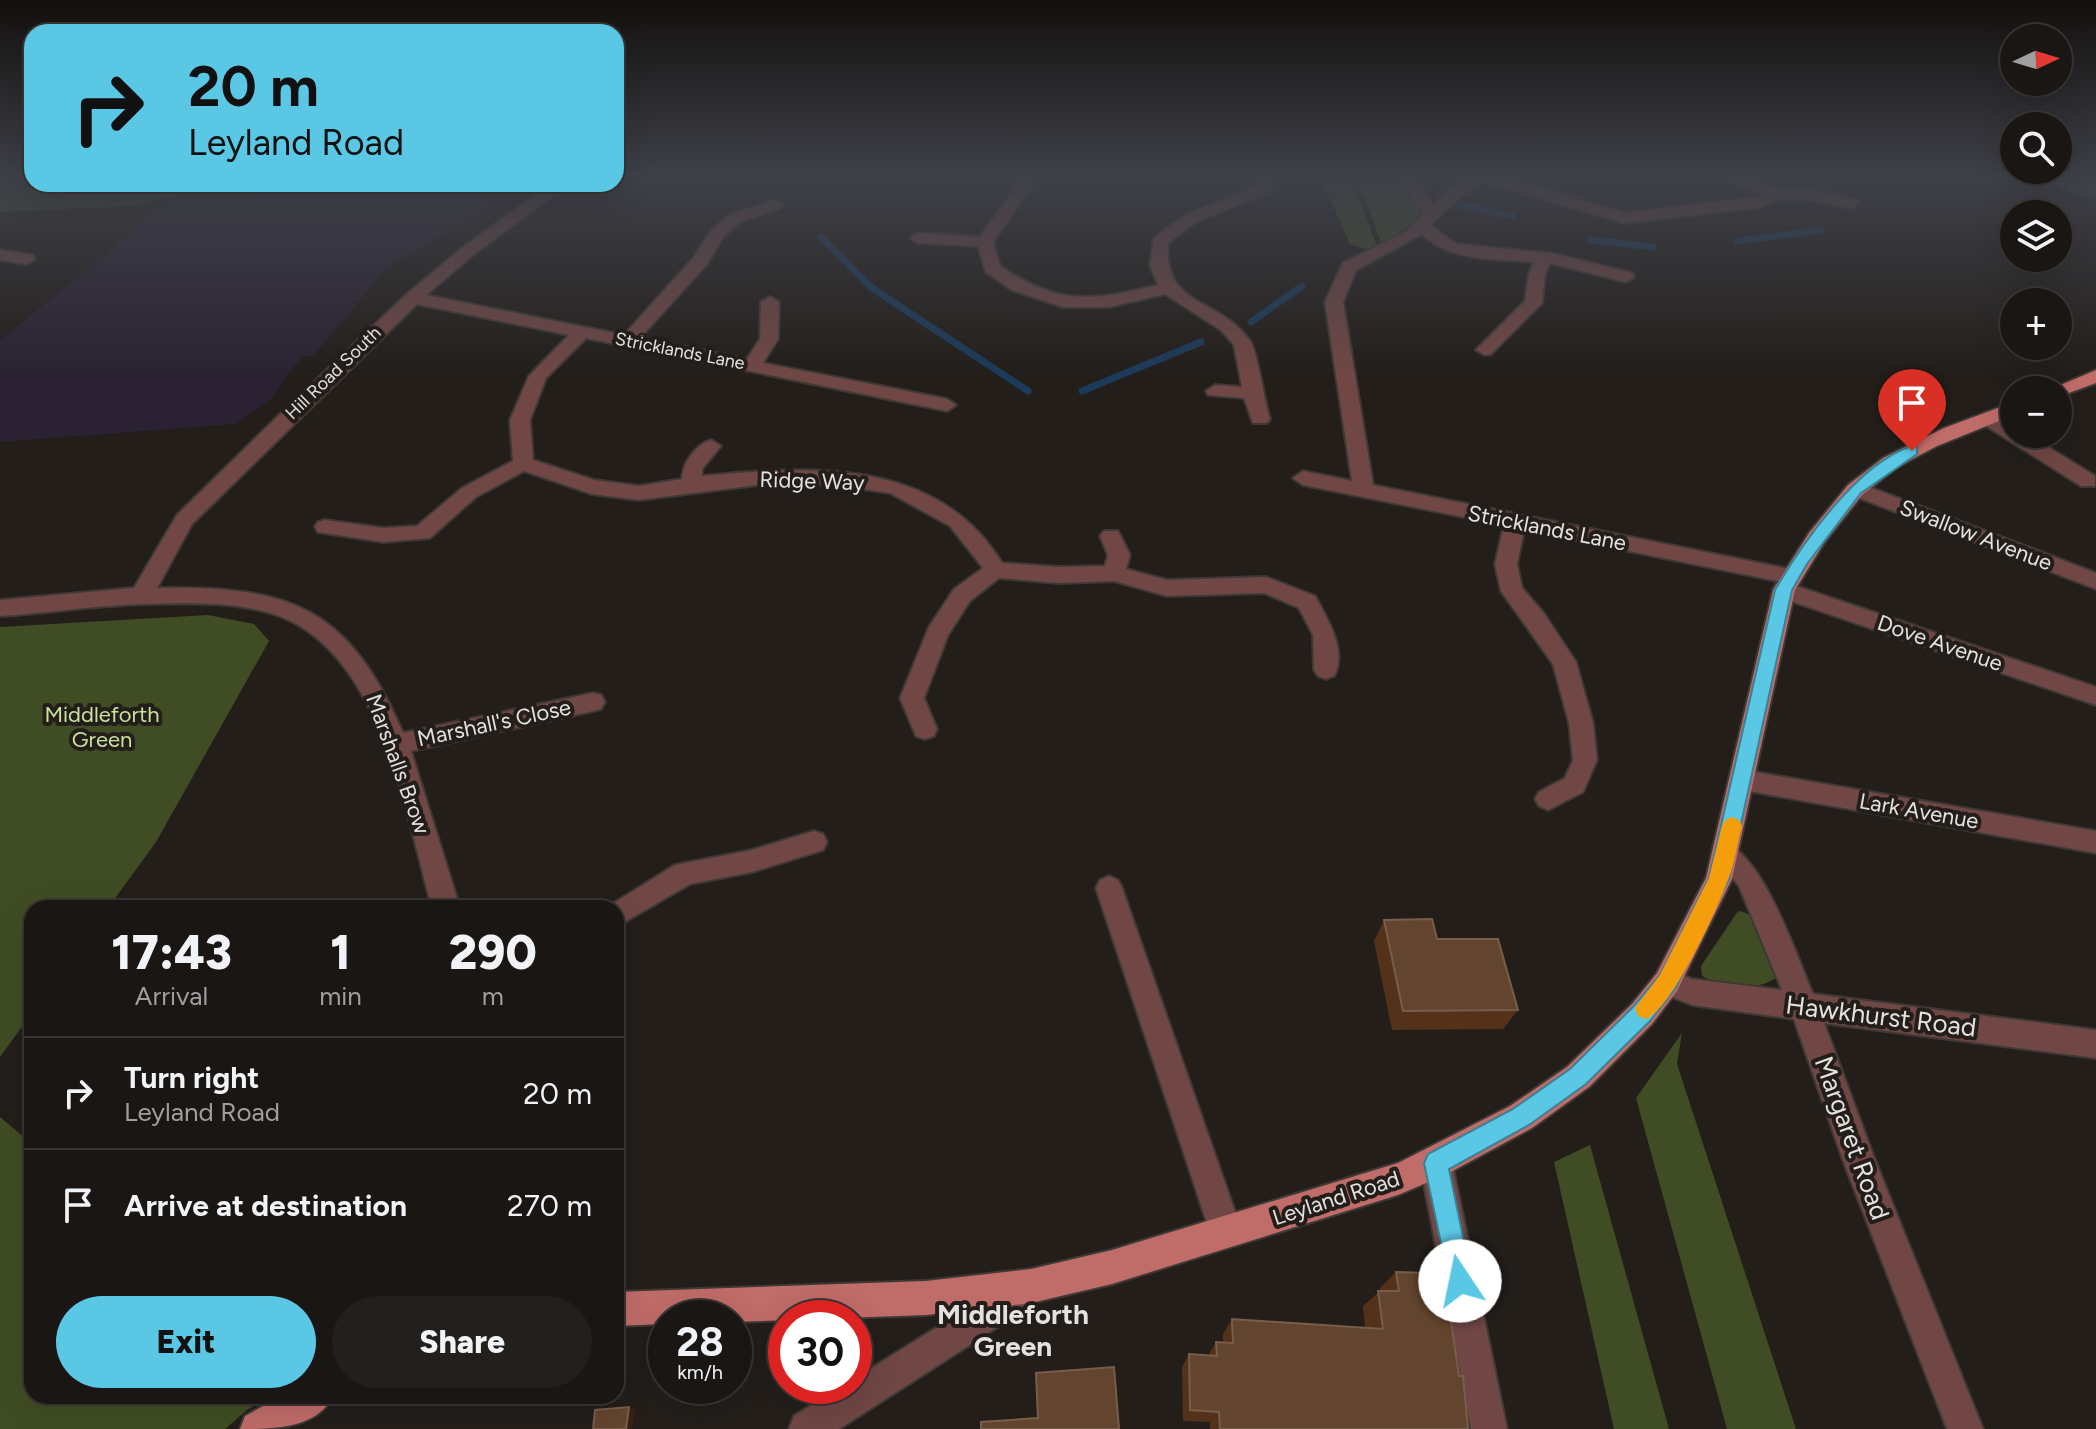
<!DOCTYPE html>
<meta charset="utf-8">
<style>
body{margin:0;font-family:Figtree,sans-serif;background:#231f1d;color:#f1f3f6;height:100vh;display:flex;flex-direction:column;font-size:30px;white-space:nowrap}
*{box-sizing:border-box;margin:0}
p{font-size:26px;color:#9f9fa0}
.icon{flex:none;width:44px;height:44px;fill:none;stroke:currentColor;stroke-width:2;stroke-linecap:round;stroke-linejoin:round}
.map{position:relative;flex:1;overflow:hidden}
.sheet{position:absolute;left:24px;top:900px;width:600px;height:504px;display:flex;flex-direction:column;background:#1a1614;border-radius:24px;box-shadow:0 8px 32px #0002,0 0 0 2px #383534}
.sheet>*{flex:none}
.top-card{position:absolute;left:24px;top:24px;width:600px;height:168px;border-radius:24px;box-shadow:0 8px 32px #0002,0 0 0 2px #383534;background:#5ac8e5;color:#111;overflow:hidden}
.needle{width:52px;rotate:86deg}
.tools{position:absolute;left:2000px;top:24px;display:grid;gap:16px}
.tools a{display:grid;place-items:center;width:72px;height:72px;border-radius:50%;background:#1a1614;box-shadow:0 8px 32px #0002,0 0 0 2px #383534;font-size:40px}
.speed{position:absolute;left:648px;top:1300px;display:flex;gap:16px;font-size:40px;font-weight:700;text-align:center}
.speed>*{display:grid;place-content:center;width:104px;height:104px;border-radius:50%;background:#1a1614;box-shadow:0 8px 32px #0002,0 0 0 2px #383534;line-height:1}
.speed small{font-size:20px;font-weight:400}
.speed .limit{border:12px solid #d22;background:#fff;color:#111}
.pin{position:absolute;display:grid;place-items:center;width:68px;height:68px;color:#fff;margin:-82px -34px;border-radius:50% 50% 50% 0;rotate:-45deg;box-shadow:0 0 8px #0007}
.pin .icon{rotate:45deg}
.me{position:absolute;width:88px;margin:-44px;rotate:349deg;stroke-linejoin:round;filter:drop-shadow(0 0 6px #0008)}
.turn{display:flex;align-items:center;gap:28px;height:168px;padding:0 32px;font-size:36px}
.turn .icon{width:104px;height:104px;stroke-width:2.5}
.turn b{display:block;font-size:56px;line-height:68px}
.eta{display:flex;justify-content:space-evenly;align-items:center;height:136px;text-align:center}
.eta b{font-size:48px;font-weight:800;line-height:56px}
.cta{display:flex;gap:16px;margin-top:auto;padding:16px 32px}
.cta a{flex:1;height:92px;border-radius:48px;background:#5ac8e5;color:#111;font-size:32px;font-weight:800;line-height:92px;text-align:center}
.cta a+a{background:#231f1d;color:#f1f3f6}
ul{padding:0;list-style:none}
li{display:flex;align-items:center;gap:24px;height:112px;padding:0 32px;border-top:2px solid #383534}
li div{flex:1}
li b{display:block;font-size:30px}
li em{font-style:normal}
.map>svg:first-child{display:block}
.education{fill:#2a2232}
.green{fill:#404d24}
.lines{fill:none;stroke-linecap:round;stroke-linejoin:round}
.stream{stroke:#1c3a5a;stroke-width:7}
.minor-casing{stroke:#3e3935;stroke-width:4}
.major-casing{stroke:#3e3935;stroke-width:4}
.minor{fill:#704745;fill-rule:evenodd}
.major{fill:#c06c69;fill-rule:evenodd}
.wall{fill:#54321a}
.shaded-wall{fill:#3a2211}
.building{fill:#63452f;stroke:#785d4a;stroke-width:2}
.route{fill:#5ac8e5;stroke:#3a8295;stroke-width:2}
.slow{fill:#f59e0b}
.labels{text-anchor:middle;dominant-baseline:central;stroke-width:8;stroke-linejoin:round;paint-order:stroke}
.far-street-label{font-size:18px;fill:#e4e1de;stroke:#231e1a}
.street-label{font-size:22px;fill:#e4e1de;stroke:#231e1a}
.park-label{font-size:22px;fill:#c8e19b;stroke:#231e1a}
.near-street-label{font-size:26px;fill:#e4e1de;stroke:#231e1a}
.near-neighbourhood-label{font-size:28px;font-weight:bold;fill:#e4e1de;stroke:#231e1a}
</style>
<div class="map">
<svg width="2096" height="1429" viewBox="0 0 2096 1429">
<rect width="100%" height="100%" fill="#231e1a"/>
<path class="education" d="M234 184H494L498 193 480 211 386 269 313 356H302L270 400 236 424 0 442V340L109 252 172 195 207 193Z"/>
<g class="green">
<path d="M0 176H32V184H222L135 206 0 212Z"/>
<path d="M1320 176H1343L1362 206 1377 246 1365 249 1350 244Z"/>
<path d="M1350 176H1399L1424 215 1382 245 1367 203Z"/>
<path d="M2011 176H2096V198Z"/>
<path d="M208 615 254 624 269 641 156 842 108 908H32V1013L0 1057V627Z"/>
<path d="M1738 911C1762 913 1771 951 1781 971 1769 994 1722 987 1702 976L1701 966Z"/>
<path d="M1682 1033 1677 1064 1796 1429H1727L1636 1098Z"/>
<path d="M0 1117 32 1144V1396H270L247 1410 225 1429H0Z"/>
<path d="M1590 1145 1669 1429H1614L1554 1162Z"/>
</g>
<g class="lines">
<g class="stream">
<path d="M1459 205 1513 216"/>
<path d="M821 237 872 288 1028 391"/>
<path d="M1590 240 1653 247"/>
<path d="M1738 241 1821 230"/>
<path d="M1251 322 1302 286"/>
<path d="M1082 391 1201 342"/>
</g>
<g class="minor-casing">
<g id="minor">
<path d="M1024 176H1039L993 242 1000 266C1058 306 1093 301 1158 285L1150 265 1154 238 1185 215 1256 187 1261 176H1275L1268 193 1197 221 1168 243C1163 309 1219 296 1250 341 1258 353 1264 401 1270 419L1267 423H1253L1244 398 1208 395 1206 391 1215 385 1242 387 1234 345 1221 330 1165 294 1109 307H1063L1012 290 986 272 978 246 918 243 910 238 918 233 980 237Z"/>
<path d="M1400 176H1414L1433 204 1465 176H1498L1625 213 1765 196 1720 176H1742L1778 189 1811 190 1857 200 1859 203 1851 208 1811 200 1780 199 1761 207 1624 223 1479 180 1430 225 1456 244 1555 254 1632 273 1634 277 1626 282 1550 263 1545 274 1542 303 1491 354 1485 355 1476 350 1525 301 1529 274 1534 262C1495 258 1451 262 1422 234L1356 270 1343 302 1373 485 1799 571 1802 576 1799 581 1787 583 2096 687V705L1776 596 1773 590 1776 584 1783 582 1524 530 1517 564 1522 588 1543 612 1576 662 1593 723 1597 760 1583 792 1548 810 1539 806 1535 799 1539 792 1565 778 1573 760 1569 723 1553 664 1501 591 1495 564 1504 525 1303 485 1293 478 1303 471 1352 481 1325 302 1343 263 1407 231 1423 214Z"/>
<path d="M551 184H569L474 254 426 295 624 335 694 257 711 231 729 215 775 200 783 205 781 208 741 221 723 237 707 264 640 338 747 359 760 339 761 302 770 297 779 302 778 339 763 363 947 399 956 405 947 411 586 338 546 378 530 420 533 460 594 480 639 486 682 479C682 464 696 444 711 440L721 446 702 469V476C810 466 937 457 1002 563L1059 567 1105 566 1108 555 1100 536 1104 531H1118L1130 555 1126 569 1167 580 1266 577 1315 596C1327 618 1348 651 1334 676L1326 679 1318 676 1314 670 1313 635 1299 608 1264 593 1167 596 1114 581 1059 583 999 578 970 601 948 635 924 698 937 729 934 736 925 739 916 736 900 698 929 627 954 589 983 568 950 526 890 493 830 484 757 485 639 500 592 494 524 471 476 497 430 538 383 542 318 532 315 527 318 522 325 520 383 528 417 526 462 488 513 461 510 420 529 376 569 335 417 304 192 524 157 588C290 586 348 606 403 733L593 693 601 695 605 702 601 709 593 711 411 751 460 908H432C406 815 381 654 279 616 238 601 189 603 146 604 97 605 49 613 0 616V600L134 588 177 515 272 422 407 294 462 248Z"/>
<path d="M0 250 33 255 35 259 27 264 0 260Z"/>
<path d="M1987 412 2014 426V434H2027L2095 476V486H2081L1980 422 1977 418Z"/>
<path d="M1856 482 2096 573V589L1849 494 1846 489 1849 484Z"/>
<path d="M1743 770 2096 831V853L1743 790 1734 787 1730 780 1734 773Z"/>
<path d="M814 831 823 834 827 842 823 850 752 872 690 884 616 927V908H606L675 865 752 850Z"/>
<path d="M1725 843C1764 857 1796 955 1813 994L2096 1030V1058L1824 1023 1875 1160 1983 1429H1947L1843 1160 1794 1019 1692 1005 1657 991 1653 982 1657 973 1667 969 1692 979 1782 990 1739 886 1712 854 1716 846Z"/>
<path d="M1109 876 1118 880 1122 888 1242 1232 1237 1243 1226 1248 1215 1243 1210 1232 1096 888 1100 880Z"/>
<path d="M1436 1147 1447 1152 1452 1163 1507 1429H1471L1420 1163 1425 1152Z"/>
<path d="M1026 1272 1038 1277 1043 1289 1038 1301 839 1429H789L794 1416 842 1386H854V1379Z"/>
</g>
</g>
<g class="major-casing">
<g id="major">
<path d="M2096 370V383L2058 397V390H2049Z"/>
<path d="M2014 402V415L1937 446 1897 467 1862 495 1824 543 1795 590 1732 879 1677 991 1652 1024 1589 1087 1532 1128 1447 1174 1398 1195 1112 1284 1031 1303 926 1315 734 1322V1318H666V1324L616 1326V1292L926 1281 1031 1269 1112 1250 1398 1163 1510 1106 1567 1067 1632 1004 1657 973 1706 878 1773 590 1809 533 1848 485 1883 458 1944 428Z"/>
<path d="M281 1396H333C317 1429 273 1429 240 1429L245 1416Z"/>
</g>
</g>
<use href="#minor" class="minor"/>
<use href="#major" class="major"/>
</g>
<g class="wall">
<path d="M1384 920 1437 939 1518 1010 1503 1029 1392 1030 1374 941Z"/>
<path d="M1396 1272 1431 1294 1459 1376 1468 1429H1210V1422L1183 1421 1182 1367 1189 1354 1208 1356 1216 1342H1223V1334L1232 1319 1365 1328 1363 1306 1380 1291V1288Z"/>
</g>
<path class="shaded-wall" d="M629 1407 635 1410 632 1429H626Z"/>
<g class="building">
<path d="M1432 919 1437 939H1498L1518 1010 1403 1011 1384 920Z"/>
<path d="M1396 1272 1428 1273 1431 1294 1447 1295 1459 1376H1463L1468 1429H1220L1219 1412 1190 1410 1189 1354 1217 1356 1216 1342 1233 1343 1232 1319 1383 1329 1378 1291H1399Z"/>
<path d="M1114 1367 1119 1429H981V1422L1038 1418 1036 1373Z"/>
<path d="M629 1407 626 1429H593L595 1410Z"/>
</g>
<linearGradient id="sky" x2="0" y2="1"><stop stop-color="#13100e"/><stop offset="0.47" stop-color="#3f4149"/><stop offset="1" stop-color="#3f4149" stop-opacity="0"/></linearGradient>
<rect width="2096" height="376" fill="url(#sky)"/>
<path class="route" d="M1912 446 1917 447V454L1861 493 1807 564 1792 590 1729 879 1675 989 1650 1021 1586 1084 1529 1125 1449 1169 1472 1281 1469 1290 1460 1294 1451 1290 1424 1163 1428 1154 1513 1109 1570 1069 1634 1006 1660 975 1709 878 1775 590C1803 542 1858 463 1912 446Z"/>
<path class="slow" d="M1732 817 1739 820 1742 826C1737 843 1735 863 1728 880 1717 909 1672 1009 1646 1019L1638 1016 1635 1008 1660 975 1709 878 1722 826 1725 820Z"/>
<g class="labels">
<g class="far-street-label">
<text transform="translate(680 351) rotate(11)">Stricklands Lane</text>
<text transform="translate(333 373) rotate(-44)">Hill Road South</text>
</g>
<g class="street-label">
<text transform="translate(812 481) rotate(2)">Ridge Way</text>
<text transform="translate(1547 528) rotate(11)">Stricklands Lane</text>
<text transform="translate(1976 535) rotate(21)">Swallow Avenue</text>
<text transform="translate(1940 643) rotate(19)">Dove Avenue</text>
<text transform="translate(494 723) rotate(-12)">Marshall's Close</text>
<text transform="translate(398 764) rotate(70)">Marshalls Brow</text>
<text transform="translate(1919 811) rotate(10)">Lark Avenue</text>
<text transform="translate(1336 1198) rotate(-18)">Leyland Road</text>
</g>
<g class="park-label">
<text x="102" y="714">Middleforth<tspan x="102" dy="25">Green</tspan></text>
</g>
<g class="near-street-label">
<text transform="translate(1881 1016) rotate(7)">Hawkhurst Road</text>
<text transform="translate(1852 1138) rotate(70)">Margaret Road</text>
</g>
<g class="near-neighbourhood-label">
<text x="1013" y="1314">Middleforth<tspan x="1013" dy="32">Green</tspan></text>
</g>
</g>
</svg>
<div class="tools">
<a><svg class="needle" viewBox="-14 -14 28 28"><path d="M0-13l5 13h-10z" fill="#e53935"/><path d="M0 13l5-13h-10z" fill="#9f9fa0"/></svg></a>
<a><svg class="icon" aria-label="search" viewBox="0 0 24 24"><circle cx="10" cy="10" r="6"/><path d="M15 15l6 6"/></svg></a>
<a><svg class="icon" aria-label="layers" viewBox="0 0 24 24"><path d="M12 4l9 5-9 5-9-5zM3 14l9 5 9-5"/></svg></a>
<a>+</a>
<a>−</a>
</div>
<div class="speed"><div>28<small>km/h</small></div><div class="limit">30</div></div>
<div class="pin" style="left:1912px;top:451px;background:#d93025"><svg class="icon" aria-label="arrive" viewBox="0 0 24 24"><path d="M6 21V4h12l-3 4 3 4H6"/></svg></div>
<svg class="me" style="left:1460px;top:1281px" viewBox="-20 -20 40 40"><circle r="19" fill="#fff"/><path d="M0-13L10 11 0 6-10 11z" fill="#5ac8e5"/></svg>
<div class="top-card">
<div class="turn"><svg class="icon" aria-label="right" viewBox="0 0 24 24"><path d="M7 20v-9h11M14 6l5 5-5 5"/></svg><div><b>20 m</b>Leyland Road</div></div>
</div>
<section class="sheet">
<div class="eta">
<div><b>17:43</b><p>Arrival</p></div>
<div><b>1</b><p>min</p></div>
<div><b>290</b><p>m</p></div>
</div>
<ul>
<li><svg class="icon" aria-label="right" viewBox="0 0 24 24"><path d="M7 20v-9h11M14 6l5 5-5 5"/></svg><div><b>Turn right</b><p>Leyland Road</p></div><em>20 m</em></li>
<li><svg class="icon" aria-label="arrive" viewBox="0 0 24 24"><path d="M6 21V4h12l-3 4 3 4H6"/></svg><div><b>Arrive at destination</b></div><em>270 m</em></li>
</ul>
<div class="cta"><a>Exit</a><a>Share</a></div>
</section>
</div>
